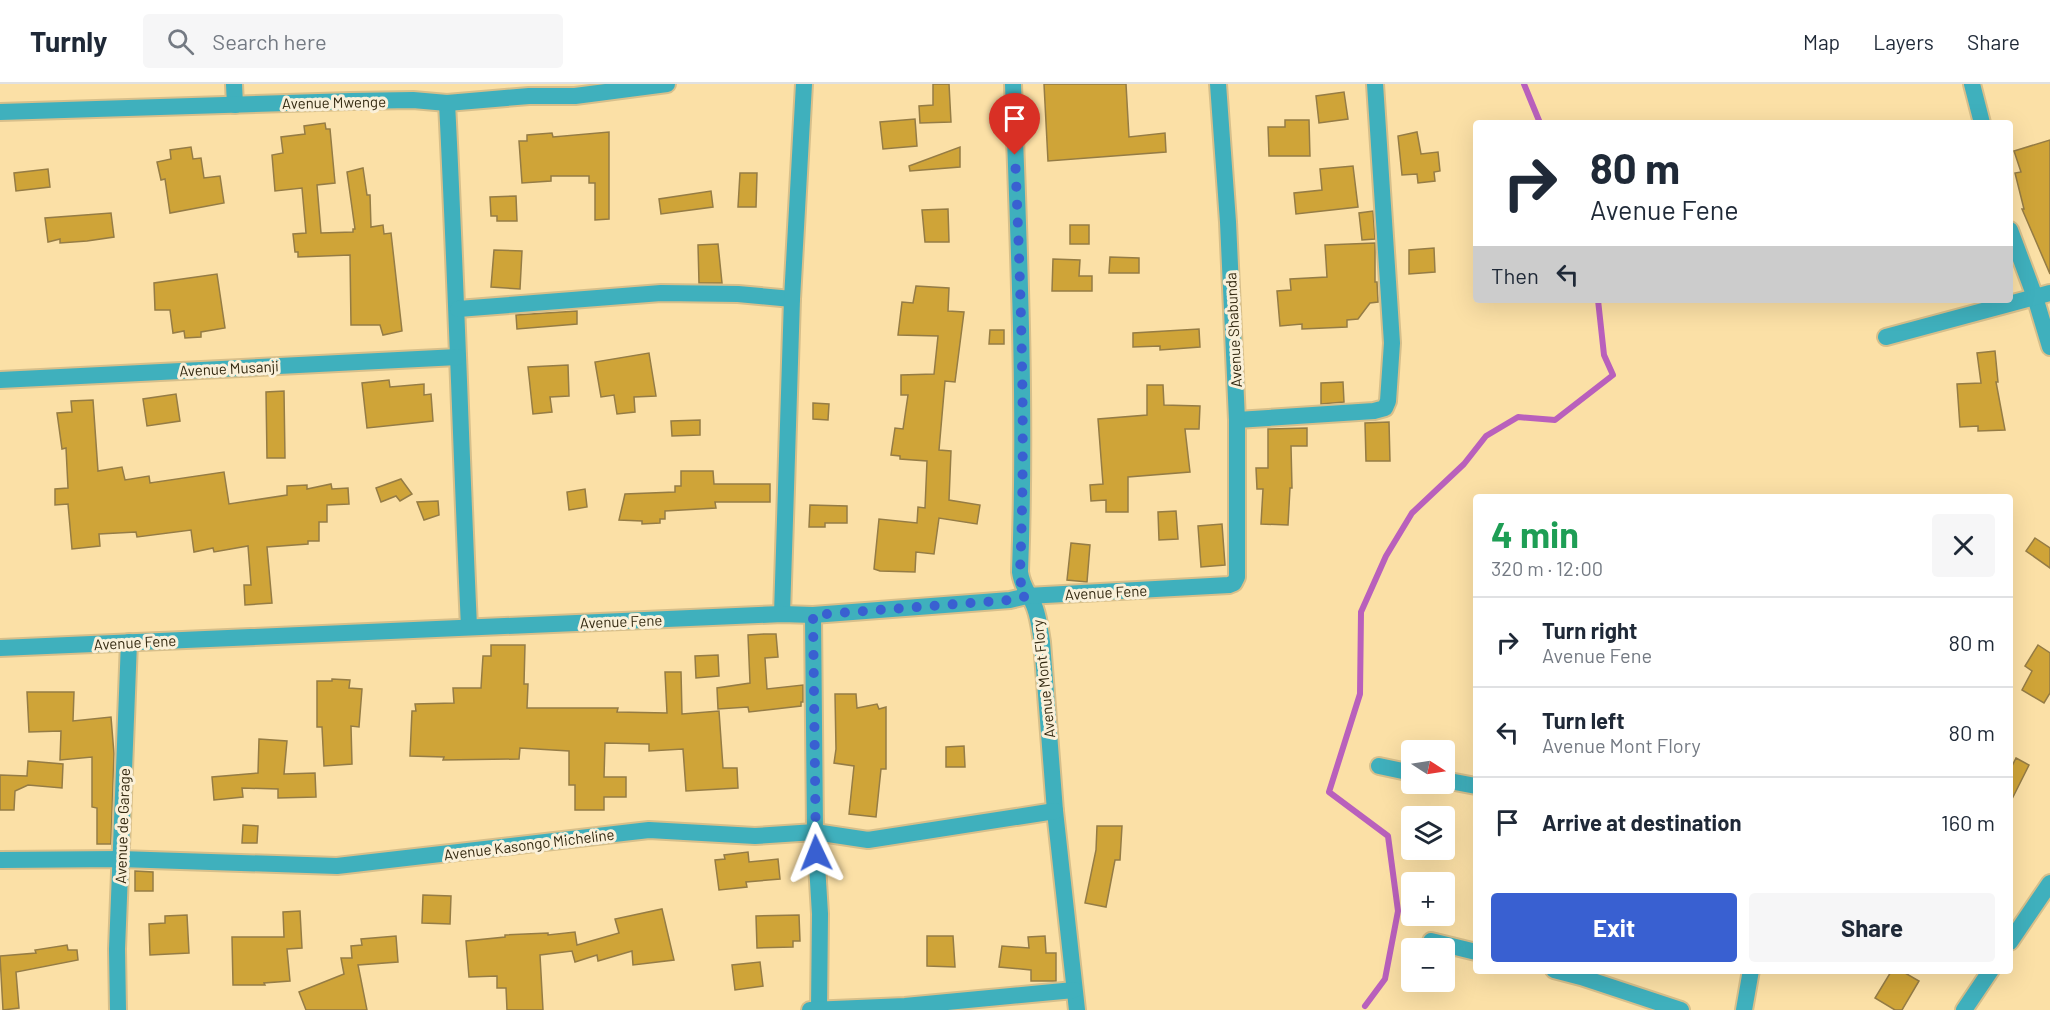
<!DOCTYPE html>
<meta charset="utf-8">
<style>
body{margin:0;font-family:Barlow,sans-serif;background:#f6f6f7;color:#1f2937;height:100vh;display:flex;flex-direction:column;font-size:22px;white-space:nowrap}
*{box-sizing:border-box;margin:0}
p{font-size:20px;color:#747a83}
.icon{flex:none;width:33px;height:33px;fill:none;stroke:currentColor;stroke-width:2;stroke-linecap:round;stroke-linejoin:round}
.map{position:relative;flex:1;overflow:hidden}
.panel{position:absolute;left:1473px;top:410px;width:540px;height:480px;display:flex;flex-direction:column;background:#fff;border-radius:6px;box-shadow:0 6px 24px #0002}
.panel>*{flex:none}
.hud{position:absolute;left:1473px;top:36px;width:540px;height:183px;border-radius:6px;box-shadow:0 6px 24px #0002;background:#fff;color:#1f2937;overflow:hidden}
.needle{width:39px;rotate:102deg}
.controls{position:absolute;left:1401px;top:656px;display:grid;gap:12px}
.controls a{display:grid;place-items:center;width:54px;height:54px;border-radius:6px;background:#fff;box-shadow:0 6px 24px #0002;font-size:30px}
.pin{position:absolute;display:grid;place-items:center;width:51px;height:51px;color:#fff;margin:-62px -26px;border-radius:50% 50% 50% 0;rotate:-45deg;box-shadow:0 0 6px #0007}
.pin .icon{rotate:45deg}
.me{position:absolute;width:66px;margin:-33px;rotate:358deg;stroke-linejoin:round;filter:drop-shadow(0 0 4px #0008)}
.turn{display:flex;align-items:center;gap:21px;height:126px;padding:0 18px;font-size:27px}
.turn .icon{width:78px;height:78px;stroke-width:2.5}
.turn b{display:block;font-size:42px;line-height:51px}
.then{display:flex;align-items:center;height:57px;padding:0 18px;background:#0003;gap:12px;font-size:22px}
.round{display:grid;place-items:center;flex:none;width:63px;height:63px;border-radius:6px;background:#f6f6f7}
.overview{display:flex;align-items:center;justify-content:space-between;height:102px;padding:0 18px}
h1{font-size:36px;font-weight:700;line-height:45px;color:#1e9e55}
.primary-button{display:flex;gap:12px;margin-top:auto;padding:12px 18px}
.primary-button a{flex:1;height:69px;border-radius:6px;background:#3960d1;color:#fff;font-size:24px;font-weight:700;line-height:69px;text-align:center}
.primary-button a+a{background:#f6f6f7;color:#1f2937}
ul{padding:0;list-style:none}
li{display:flex;align-items:center;gap:18px;height:90px;padding:0 18px;border-top:2px solid #e0e1e3}
li div{flex:1}
li b{display:block;font-size:22px}
li em{font-style:normal}
header{display:flex;align-items:center;gap:36px;box-sizing:border-box;height:84px;padding:0 30px;background:#fff;border-bottom:2px solid #e0e1e3}
header strong{font-size:28px}
nav{display:flex;gap:33px;margin-inline-start:auto;font-size:21px}
.search{width:420px;height:54px;background:#f6f6f7;display:flex;align-items:center;gap:15px;box-sizing:border-box;padding:0 21px;border-radius:6px;color:#747a83;font-size:22px}
.map>svg:first-child{display:block}
.lines{fill:none;stroke-linecap:round;stroke-linejoin:round}
.stream{stroke:#b960bc;stroke-width:6}
.building{fill:#cfa438;stroke:#957c45;stroke-width:1.5}
.street-casing{stroke:#d7bf8b;stroke-width:20}
.street{stroke:#3fb0bd;stroke-width:16}
.route{stroke:#3960d1;stroke-width:10;stroke-dasharray:0 18}
.labels{text-anchor:middle;dominant-baseline:central;stroke-width:6;stroke-linejoin:round;paint-order:stroke}
.street-label{font-size:15px;fill:#332911;stroke:#faf0d9}
</style>
<header>
<strong>Turnly</strong>
<div class="search"><svg class="icon" aria-label="search" viewBox="0 0 24 24"><circle cx="10" cy="10" r="6"/><path d="M15 15l6 6"/></svg>Search here</div>
<nav><a>Map</a><a>Layers</a><a>Share</a></nav>
</header>
<div class="map">
<svg width="2050" height="926" viewBox="0 0 2050 926">
<rect width="100%" height="100%" fill="#fbe0a6"/>
<g class="lines">
<g class="stream">
<path d="M1524 0 1540 39"/>
<path d="M1365 922 1385 895 1398 827 1388 752 1329 708 1360 610 1361 528 1386 472 1412 429 1464 380 1486 352 1518 333 1555 336 1613 291 1604 271 1598 216"/>
</g>
</g>
<g class="building">
<path d="M933 0H949L951 38 920 39 919 22 933 21Z"/>
<path d="M1044 0H1126L1129 53 1165 49 1166 68 1048 77Z"/>
<path d="M1344 8 1348 35 1319 39 1316 12Z"/>
<path d="M915 35 917 62 883 65 880 38Z"/>
<path d="M1285 36H1309L1310 72H1269L1268 43H1285Z"/>
<path d="M325 39 326 45H330L335 99 317 101 321 149 353 148V145H355L347 88 363 84 367 111H370L371 143 383 141 384 150 391 149 402 247 383 251 380 241H351L350 171 298 173V168H295L293 150 306 149 302 104 275 107 272 71 283 69 281 53 305 50 304 42Z"/>
<path d="M609 48V135L595 136V99H589V92H551V97L522 99 519 57H527V51L552 49 553 53Z"/>
<path d="M1417 48 1421 70 1438 68 1440 87 1434 88 1435 97 1418 99 1417 90 1402 91 1398 52Z"/>
<path d="M2050 56V190L2022 125H2024L2015 89 2021 88 2014 67Z"/>
<path d="M191 63 193 75 201 74 204 94 220 92 224 119 170 129 165 95 161 96 157 78 171 75 170 66Z"/>
<path d="M960 63V83L910 87 909 82Z"/>
<path d="M1353 82 1358 123 1296 130 1294 109 1322 106 1320 85Z"/>
<path d="M48 85 50 103 16 107 14 89Z"/>
<path d="M740 89H757L756 123H738Z"/>
<path d="M711 107 713 123 661 130 659 115Z"/>
<path d="M516 112 517 137H497V132H491L490 113Z"/>
<path d="M948 125 949 158H925L922 126Z"/>
<path d="M1373 127 1375 155 1362 156 1359 129Z"/>
<path d="M111 129 114 153 87 157 60 159V155L48 158 45 134Z"/>
<rect x="1070" y="141" width="19" height="19"/>
<path d="M1375 159V198H1377L1378 218 1370 219 1358 235 1347 236V243L1302 245V240L1280 242 1277 207 1291 206 1290 195 1327 193 1325 161Z"/>
<path d="M718 160 722 199H699L698 161Z"/>
<path d="M1434 164 1435 188 1409 190V166Z"/>
<path d="M494 166 522 167 520 205 491 203Z"/>
<path d="M1110 173 1139 174V189H1109Z"/>
<path d="M1053 175 1080 176 1079 192H1092V207H1052Z"/>
<path d="M217 190 225 244 201 248V253L185 254 184 247 173 249 170 226H155L154 199Z"/>
<path d="M916 202 949 204 948 227 964 228 955 298 945 297 939 366 951 367 949 416 980 421 977 440 939 434 934 470 916 468 915 488 880 487 874 485 879 435 917 439 918 423 925 424 927 377 900 375V372L891 371 895 344 903 345 908 311H901V291L934 290 938 252 898 251 902 218 913 219Z"/>
<path d="M577 227V240L517 245 516 231Z"/>
<path d="M1199 245 1200 263 1160 266V262L1133 263V249Z"/>
<path d="M990 246H1004V260H989Z"/>
<path d="M1995 267 1998 298H1996L2005 346 1978 347V342L1960 343 1957 300 1981 299 1977 269Z"/>
<path d="M649 269 656 312 634 313 635 328 617 330 614 311 601 313 595 278Z"/>
<path d="M568 281 569 312 550 313 552 328 533 330 528 283Z"/>
<path d="M389 296 390 303 424 300V311L431 310 433 337 367 344 362 299Z"/>
<path d="M1343 298 1344 318 1321 320V299Z"/>
<path d="M1147 301H1163L1164 321 1200 322 1199 345H1185L1190 388 1128 393V428H1106V416L1091 417 1090 401 1103 400 1098 335 1147 331Z"/>
<path d="M284 307 285 374H267L266 308Z"/>
<path d="M176 310 180 337 147 342 143 315Z"/>
<path d="M93 316 98 387 122 383 125 396 149 392 150 399 224 388 229 420 287 411V402L307 401V405L331 400 332 405 348 404 349 420 327 421V438H319V457H308V460L267 463 272 519 245 521 244 501H251L248 462 214 468 213 464 194 468 191 446 137 453 136 448 99 450 100 462 72 465 68 420 55 421V405L68 404 66 364 62 365 57 329 72 328 71 317Z"/>
<path d="M813 319 829 320 828 336 813 335Z"/>
<path d="M700 336V351L672 352 671 337Z"/>
<path d="M1389 338 1390 377H1366L1365 339Z"/>
<path d="M1307 344V362H1291L1292 404H1290L1288 441 1261 440 1263 405H1257L1256 384H1268V345Z"/>
<path d="M681 387H713L714 400H770V418H715L716 424 665 427V435H660V439L642 440V437L619 436 625 410 675 408V402H681Z"/>
<path d="M401 395 412 410 400 417 396 412 381 418 376 404Z"/>
<path d="M585 405 587 423 569 426 567 408Z"/>
<path d="M438 417 439 431 424 436 417 418Z"/>
<path d="M810 421 847 422V439H825V443H809Z"/>
<path d="M1176 427 1178 455 1159 456 1158 428Z"/>
<path d="M1222 440 1225 481 1201 483 1198 442Z"/>
<path d="M2035 454 2050 464V484L2026 467Z"/>
<path d="M1071 459 1090 461 1087 498 1067 496Z"/>
<path d="M764 550H776L778 573 765 574 767 605 803 601V618H801V622L749 628 748 623 718 625 717 604 750 599 748 551Z"/>
<path d="M491 561H525L524 600H528L527 624H618L617 628 667 629 665 588H681L682 630 719 627 723 684H737L738 704 686 707 683 665 649 667V660L605 659 604 693H626V713H604V726H575V701H569V667L520 664 519 675 443 676 444 673 410 672 412 627H416L415 620 454 619 453 604H481L483 572H491Z"/>
<path d="M2038 561 2050 569V609L2044 619 2022 606 2032 587 2025 582Z"/>
<path d="M718 571 719 592 696 594 695 572Z"/>
<path d="M332 595 350 596 349 604 362 605 359 643 351 642 352 680 324 682 322 643H317V597H332Z"/>
<path d="M27 608H74L73 637 111 633 114 670 111 760H97V724L92 723V673L60 676 61 647 29 648Z"/>
<path d="M835 610H856L857 624 877 620 879 625 886 623V685H881L876 733 849 730 854 682 834 679 836 665Z"/>
<path d="M259 655 287 657 284 690 315 689 316 713 278 714V705L242 704 243 713 214 716 212 693 258 689Z"/>
<path d="M964 662 965 683H946V663Z"/>
<path d="M2016 674 2029 681 2010 719V686Z"/>
<path d="M28 677 63 680 62 704 28 701 15 707 14 726H0V691L27 692Z"/>
<path d="M243 741 258 742 257 759H242Z"/>
<path d="M1097 742H1122L1120 776H1115L1106 823 1085 819 1096 766Z"/>
<path d="M748 768 749 778 778 775 780 795 746 798 747 803 719 806 715 776 725 775 724 771Z"/>
<path d="M135 787 153 788V807H135Z"/>
<path d="M423 811 451 812 450 840 422 839Z"/>
<path d="M662 825 674 876 633 881 632 867 598 877 597 871 575 878 572 867 540 871 543 926H507L506 904H497V892L469 893 466 857 505 853V851L548 849V851L575 848 577 861 619 849 615 835Z"/>
<path d="M300 827 302 864 287 865 290 897 264 899 265 901H233L232 853H284L283 828Z"/>
<path d="M187 831 189 869 150 871 149 840 165 839V832Z"/>
<path d="M799 831 800 857H793V863L757 864 756 832Z"/>
<path d="M396 852 398 878 358 881 367 926H306L299 908 344 890 341 874H352L351 862 362 861 361 855Z"/>
<path d="M927 852H953L955 883 927 882Z"/>
<path d="M1045 852 1046 869H1056V897H1031V886L999 883 1002 862 1029 864 1028 853Z"/>
<path d="M67 861 68 866H77L78 876 16 888 19 924 3 926 0 872 36 869 35 866Z"/>
<path d="M760 878 763 902 735 906 732 881Z"/>
<path d="M1892 886H1900L1919 897 1902 926H1895L1875 914Z"/>
</g>
<g class="lines">
<g class="street-casing">
<g id="street">
<path d="M234 0 235 21"/>
<path d="M1013 0C1019 163 1026 325 1020 488 1022 504 1030 510 1035 524 1039 535 1040 546 1042 558L1055 727 1077 926"/>
<path d="M1972 0 1982 39"/>
<path d="M447 19C456 193 461 368 469 543"/>
<path d="M0 28 351 17 413 16 447 19 529 12H575L667 0"/>
<path d="M2010 146 2035 213 2050 263"/>
<path d="M458 225 661 209 738 210 792 215"/>
<path d="M1886 253 2050 209"/>
<path d="M0 296 458 273"/>
<path d="M1237 336 1374 327 1385 324 1388 317 1392 259 1375 0"/>
<path d="M782 530 792 215 804 0"/>
<path d="M813 531 815 748 820 830 819 925"/>
<path d="M0 564 782 530 813 531 1010 516 1027 512 1229 501 1234 499 1237 493V336L1228 138 1218 0"/>
<path d="M1379 682 1412 689"/>
<path d="M1444 696 1476 702"/>
<path d="M0 776 120 775 337 782 649 746 755 752 815 748 868 756 1055 727"/>
<path d="M1431 857 1476 868"/>
<path d="M2010 858 2050 799"/>
<path d="M1554 886 1581 893 1681 926"/>
<path d="M118 926 117 865 129 558"/>
<path d="M810 926 905 922 1074 906"/>
<path d="M1744 926 1751 886"/>
<path d="M1964 926 1991 886"/>
</g>
</g>
<use href="#street" class="street"/>
</g>
<g class="lines">
<path class="route" d="M816 769 813 531 1010 516 1027 512 1021 500 1020 488C1026 349 1021 210 1015 71"/>
</g>
<g class="labels">
<g class="street-label">
<text transform="translate(334 18) rotate(-1)">Avenue Mwenge</text>
<text transform="translate(1233 246) rotate(-93)">Avenue Shabunda</text>
<text transform="translate(229 284) rotate(-3)">Avenue Musanji</text>
<text transform="translate(1106 508) rotate(-3)">Avenue Fene</text>
<text transform="translate(621 537) rotate(-2)">Avenue Fene</text>
<text transform="translate(135 558) rotate(-3)">Avenue Fene</text>
<text transform="translate(1043 595) rotate(-96)">Avenue Mont Flory</text>
<text transform="translate(122 742) rotate(-88)">Avenue de Garage</text>
<text transform="translate(529 760) rotate(-7)">Avenue Kasongo Micheline</text>
</g>
</g>
</svg>
<div class="controls">
<a><svg class="needle" viewBox="-14 -14 28 28"><path d="M0-13l5 13h-10z" fill="#e53935"/><path d="M0 13l5-13h-10z" fill="#747a83"/></svg></a>
<a><svg class="icon" aria-label="layers" viewBox="0 0 24 24"><path d="M12 4l9 5-9 5-9-5zM3 14l9 5 9-5"/></svg></a>
<a>+</a>
<a>−</a>
</div>
<div class="pin" style="left:1015px;top:71px;background:#d93025"><svg class="icon" aria-label="arrive" viewBox="0 0 24 24"><path d="M6 21V4h12l-3 4 3 4H6"/></svg></div>
<svg class="me" style="left:816px;top:769px" viewBox="-20 -20 40 40"><path d="M0-17L14 15 0 8-14 15z" fill="#3960d1" stroke="#fff" stroke-width="4"/></svg>
<div class="hud">
<div class="turn"><svg class="icon" aria-label="right" viewBox="0 0 24 24"><path d="M7 20v-9h11M14 6l5 5-5 5"/></svg><div><b>80 m</b>Avenue Fene</div></div>
<div class="then">Then<svg class="icon" aria-label="left" viewBox="0 0 24 24"><path d="M17 20v-9H6M10 6l-5 5 5 5"/></svg></div>
</div>
<section class="panel">
<div class="overview"><div><h1>4 min</h1><p>320 m · 12:00</p></div><a class="round"><svg class="icon" aria-label="close" viewBox="0 0 24 24"><path d="M6 6l12 12M18 6L6 18"/></svg></a></div>
<ul>
<li><svg class="icon" aria-label="right" viewBox="0 0 24 24"><path d="M7 20v-9h11M14 6l5 5-5 5"/></svg><div><b>Turn right</b><p>Avenue Fene</p></div><em>80 m</em></li>
<li><svg class="icon" aria-label="left" viewBox="0 0 24 24"><path d="M17 20v-9H6M10 6l-5 5 5 5"/></svg><div><b>Turn left</b><p>Avenue Mont Flory</p></div><em>80 m</em></li>
<li><svg class="icon" aria-label="arrive" viewBox="0 0 24 24"><path d="M6 21V4h12l-3 4 3 4H6"/></svg><div><b>Arrive at destination</b></div><em>160 m</em></li>
</ul>
<div class="primary-button"><a>Exit</a><a>Share</a></div>
</section>
</div>
